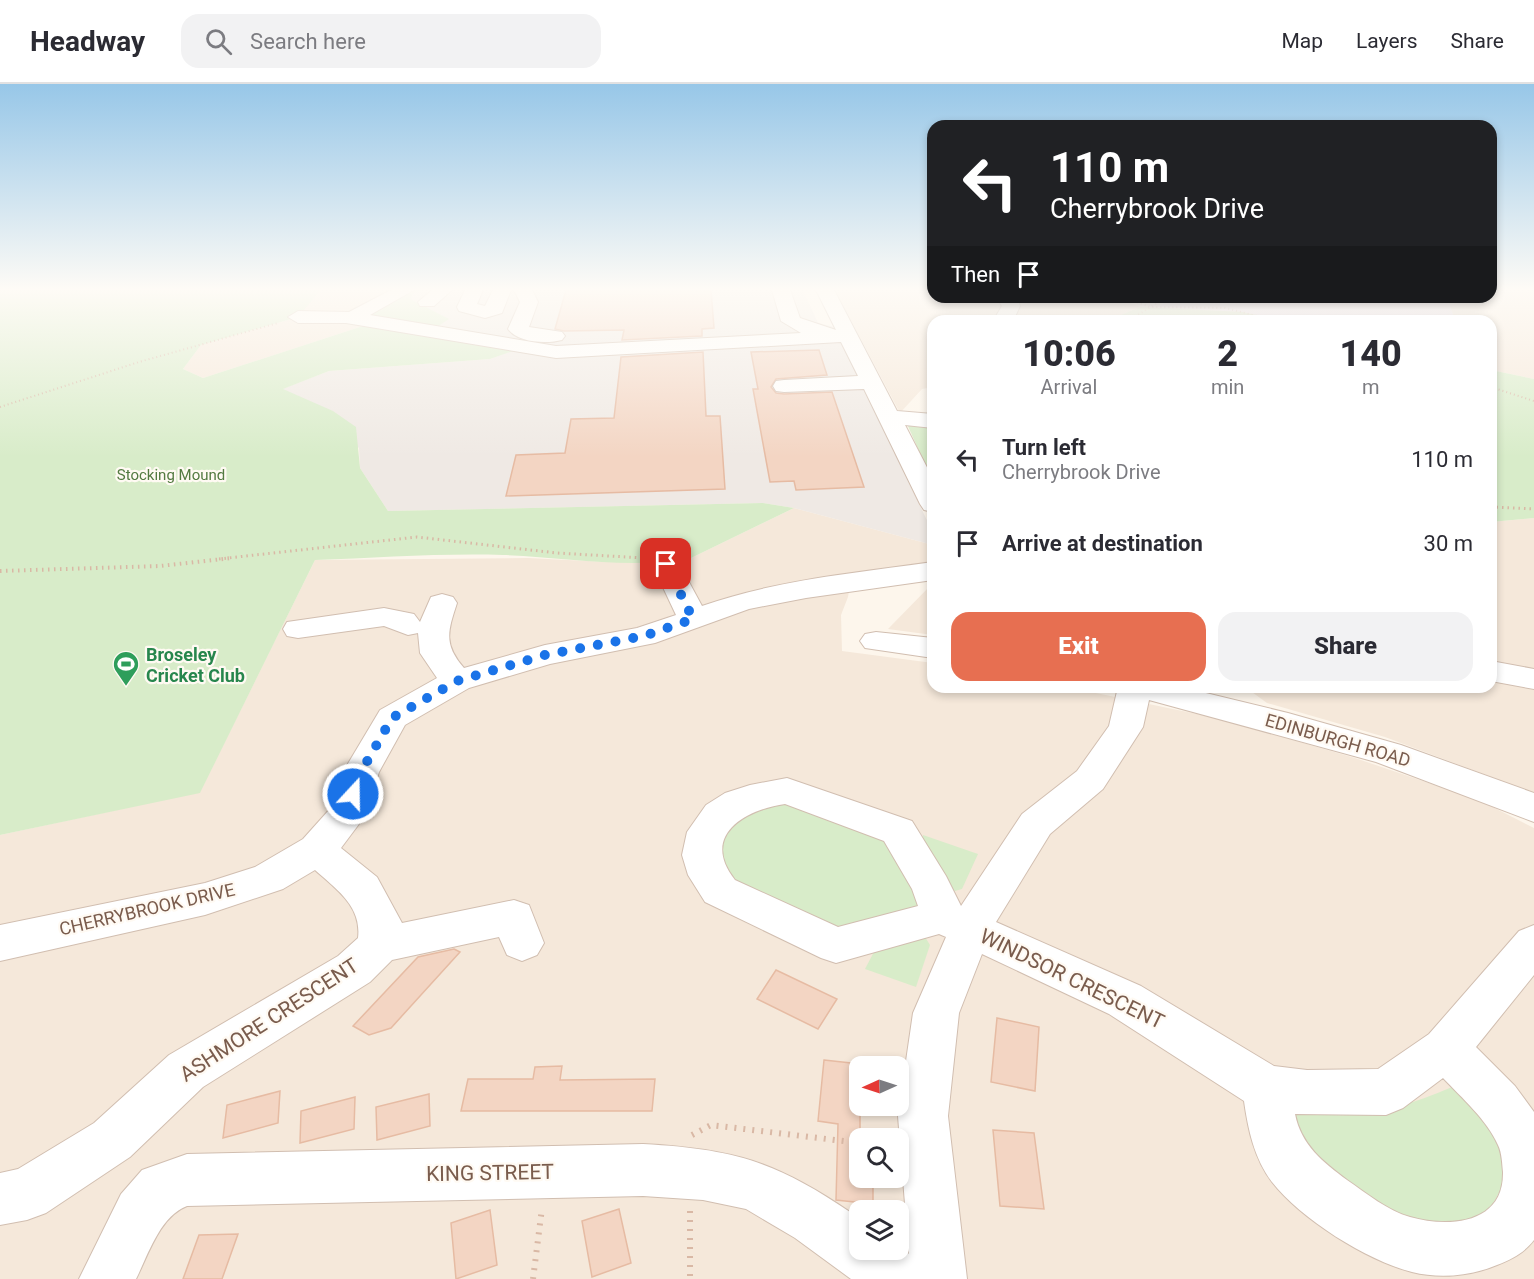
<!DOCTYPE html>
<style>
body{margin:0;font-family:Roboto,sans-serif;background:#f2f2f3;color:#2b2b33;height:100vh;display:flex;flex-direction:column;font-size:22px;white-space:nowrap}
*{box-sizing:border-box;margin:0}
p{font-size:20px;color:#7c7c81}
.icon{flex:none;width:33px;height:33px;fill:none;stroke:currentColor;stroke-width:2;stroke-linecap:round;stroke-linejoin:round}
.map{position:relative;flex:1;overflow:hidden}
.drawer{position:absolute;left:927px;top:231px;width:570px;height:378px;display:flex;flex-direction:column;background:#fff;border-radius:18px;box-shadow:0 3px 9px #0003}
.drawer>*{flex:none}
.hud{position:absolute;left:927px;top:36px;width:570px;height:183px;border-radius:18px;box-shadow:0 3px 9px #0003;background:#202124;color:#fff;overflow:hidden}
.needle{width:39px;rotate:267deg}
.controls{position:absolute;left:849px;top:972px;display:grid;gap:12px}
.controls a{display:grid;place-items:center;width:60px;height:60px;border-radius:12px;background:#fff;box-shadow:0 3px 9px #0003;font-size:30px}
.pin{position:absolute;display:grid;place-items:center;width:51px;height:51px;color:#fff;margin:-26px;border-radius:12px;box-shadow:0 3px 9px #0006}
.me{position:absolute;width:66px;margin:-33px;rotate:21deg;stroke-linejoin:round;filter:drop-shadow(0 0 4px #0008)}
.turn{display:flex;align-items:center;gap:21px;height:126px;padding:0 24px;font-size:27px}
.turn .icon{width:78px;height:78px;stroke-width:2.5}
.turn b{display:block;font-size:42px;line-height:51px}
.then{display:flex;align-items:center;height:57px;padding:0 24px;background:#0003;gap:12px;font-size:22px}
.eta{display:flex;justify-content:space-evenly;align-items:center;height:102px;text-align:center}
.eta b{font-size:36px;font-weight:800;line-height:42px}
.action{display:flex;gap:12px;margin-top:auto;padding:12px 24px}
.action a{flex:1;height:69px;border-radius:18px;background:#e76f51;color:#fff;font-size:24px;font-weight:800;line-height:69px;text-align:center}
.action a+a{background:#f2f2f3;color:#2b2b33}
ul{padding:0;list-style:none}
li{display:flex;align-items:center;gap:18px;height:84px;padding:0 24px}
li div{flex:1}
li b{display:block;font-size:22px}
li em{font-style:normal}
header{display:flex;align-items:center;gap:36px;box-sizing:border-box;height:84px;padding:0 30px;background:#fff;border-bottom:2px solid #e1e1e2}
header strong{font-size:28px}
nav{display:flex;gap:33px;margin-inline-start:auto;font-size:21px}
.search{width:420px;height:54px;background:#f2f2f3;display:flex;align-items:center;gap:15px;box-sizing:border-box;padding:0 21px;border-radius:18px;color:#7c7c81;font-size:22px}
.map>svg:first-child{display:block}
.residential{fill:#f5e8da;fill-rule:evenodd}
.industrial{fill:#efe9e4}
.education{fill:#f3e8fa}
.green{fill:#d8ecc9}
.building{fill:#f3d5c3;stroke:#e6bba3;stroke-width:1.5}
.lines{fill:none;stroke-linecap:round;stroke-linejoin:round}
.minor-casing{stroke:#d1beb0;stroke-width:2}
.path-far3{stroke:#d9b8a5;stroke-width:2;stroke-dasharray:1 3;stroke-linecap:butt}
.path-far2{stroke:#d9b8a5;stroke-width:3;stroke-dasharray:1.5 4;stroke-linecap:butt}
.path-far1{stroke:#d9b8a5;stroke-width:4;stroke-dasharray:1.5 4.5;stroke-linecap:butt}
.path{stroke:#d9b8a5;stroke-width:6;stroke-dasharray:2 7;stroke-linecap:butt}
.minor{fill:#fff;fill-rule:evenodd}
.route{stroke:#1a73e8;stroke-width:10;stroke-dasharray:0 18}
.labels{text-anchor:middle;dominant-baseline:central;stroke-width:4.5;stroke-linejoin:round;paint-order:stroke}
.far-park-label{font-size:15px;fill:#537a41;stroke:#fffaf3}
.leisure-label{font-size:18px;font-weight:bold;fill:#27864d;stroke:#fffaf3;text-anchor:start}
.street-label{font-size:18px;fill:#7a5c4d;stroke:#fffaf3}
.near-street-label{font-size:21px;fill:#7a5c4d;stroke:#fffaf3}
</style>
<header>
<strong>Headway</strong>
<div class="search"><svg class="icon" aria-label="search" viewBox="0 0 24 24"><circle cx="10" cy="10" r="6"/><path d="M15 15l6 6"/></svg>Search here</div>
<nav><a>Map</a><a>Layers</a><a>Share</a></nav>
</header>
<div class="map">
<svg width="1534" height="1195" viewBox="0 0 1534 1195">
<rect width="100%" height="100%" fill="#fdf6ec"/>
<g class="residential">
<path d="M321 206H399L357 227 300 230Z"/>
<path d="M835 206H933V213H1117L1140 223 1106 237H933V303L922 305 900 329Z"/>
<path d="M1491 206H1534V295L1491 286V237H1455L1447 213H1491Z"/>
<path d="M298 233 366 241 203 294 183 285 201 261Z"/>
<path d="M794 424 933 461V477L851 494 848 513 841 531 842 567 933 579V603H1067L1221 635 1355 674 1479 716 1534 744V1195H0V751L200 708 315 476 528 474 608 478 676 477 691 474ZM860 982H898V1022H860ZM860 1054H898V1094H860ZM860 1126H898V1166H860Z"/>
<path d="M1534 434V585L1491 577V487H1497L1491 471V438Z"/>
<path d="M932 500 933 551 888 545Z"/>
<path d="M1491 597 1534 606V709L1385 653 1267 619 1245 603H1491Z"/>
</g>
<path class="industrial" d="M422 206H803L818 239 835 243 933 449V461L794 424 763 419 388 427 360 384 359 364 282 305 329 287 490 275 514 266 423 250 410 215 413 210Z"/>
<path class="education" d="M1144 213H1447L1455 237H1282L1243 228 1159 223 1167 216Z"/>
<g class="green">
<path d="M0 206H321L298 233 201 261 183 285 203 294 366 241 516 266 490 275 329 287 283 305 333 327 356 343 360 384 388 427 763 419 794 424 691 474C629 486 565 473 503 471 441 469 377 474 315 476L200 709 0 751Z"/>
<path d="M410 206H422L413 210 410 215 449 235 432 246 367 231Z"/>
<path d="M1140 223 1243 228 1282 237H1106Z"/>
<path d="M1491 286 1534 295V434L1491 438Z"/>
<path d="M907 340 933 345V398Z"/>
<path d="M794 720 888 758 924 820 837 847 728 795 717 762 729 741 767 722Z"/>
<path d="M923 751 978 770 962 805 955 807 947 802 922 756Z"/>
<path d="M925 853 930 861 916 903 865 885 876 864Z"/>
<path d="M1457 1001 1474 1012 1501 1066 1503 1101 1487 1131 1444 1144 1391 1135 1312 1082 1289 1031C1310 1027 1328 1032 1349 1031 1388 1029 1421 1016 1457 1001Z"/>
</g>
<g class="building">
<path d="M566 206H711L714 244 702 245V252L622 256 624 246 564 247 555 245Z"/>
<path d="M819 266 827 291 776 295 771 303 776 309 784 310 832 308 864 403 796 406 794 397 770 398 753 305H758L751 268Z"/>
<path d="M703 268 706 332H720L725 405 506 412 516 371 565 369 571 335 614 334 621 273Z"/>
<path d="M454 865 460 868 391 944 369 951 353 942 418 873Z"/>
<path d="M776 886 837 915 818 945 757 915Z"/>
<path d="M997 934 1039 943 1035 1007 991 998Z"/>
<path d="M824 976 860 980V1094H873V1120L836 1116 838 1040 818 1037Z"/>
<path d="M562 982 560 996 655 995 652 1027H461L468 995H533L535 983Z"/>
<path d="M280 1007 278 1039 223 1054 227 1021Z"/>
<path d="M429 1010 430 1042 377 1056 376 1023Z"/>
<path d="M355 1013 354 1045 300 1059 301 1027Z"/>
<path d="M993 1046 1034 1049 1044 1125 1000 1122Z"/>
<path d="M619 1125 631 1179 592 1193 582 1137Z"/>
<path d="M490 1126 497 1181 456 1195 451 1139Z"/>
<path d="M238 1150 222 1195H183L199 1151Z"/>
</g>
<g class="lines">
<g class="minor-casing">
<g id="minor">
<path d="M391 206H414L370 231 556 262 801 249 781 237 772 206H790L800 234 836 246 816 206H834L897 327 933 330V344L905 341 933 395V428L924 426 920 420 864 305 784 308 776 307 773 302 776 297 784 296 858 292 841 258 556 274 346 239H298L288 233 298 227 349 228Z"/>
<path d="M432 206H452L434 222H420L418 218Z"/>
<path d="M465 206H483L477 220 485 222 493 206H511L502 229 485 234 459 227 457 223Z"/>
<path d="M514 206H532L538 218 529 243 562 248 565 252 562 256C547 260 518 259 508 245L520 218Z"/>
<path d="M996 213H1017L1020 222 1013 237H993L1002 222Z"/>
<path d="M666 471 676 474 702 522C776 496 855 489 933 478V496L806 514 749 525 655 559 550 580 469 604 405 641 379 688 365 732 341 764 377 793 402 839 514 816 529 821 544 859 537 871 522 877 507 871 499 853 392 876 370 898 203 1003 130 1073 46 1129 27 1136 0 1141V1089L18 1085 94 1039 169 971 338 872 358 854C362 822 336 805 315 786L283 805 205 831 0 877V841L205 799 255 783 303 755 329 726 343 688 380 626 437 594 420 569 418 549 408 551 384 542 298 554 287 552 283 545 287 538 384 524 414 530 420 538 431 513 442 510 453 513 457 519C448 547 443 560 464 584L545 561 637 544 676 531 652 480 656 474Z"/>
<path d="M876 548 933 554V574L865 564 860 557 865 550Z"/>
<path d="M1491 577 1534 585V605L1491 597Z"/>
<path d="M1118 603H1181L1288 629 1401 661 1534 709V738L1376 678 1149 616 1143 643 1103 705 1050 750 996 838 1141 902 1274 982 1307 986 1378 985 1429 950 1519 847 1534 841V891L1476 963 1515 1002 1534 1028V1156C1524 1169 1512 1175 1497 1181 1471 1192 1440 1195 1412 1188 1366 1176 1301 1135 1272 1098 1254 1074 1248 1045 1244 1017L1109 930 982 870 959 929 948 1032 967 1195H851L795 1154 746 1125 703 1116 643 1112 187 1122C160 1132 148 1171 136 1195H79L121 1110 142 1086 187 1070 643 1060C733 1065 775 1077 850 1128L860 1134V1166H898V1162L909 1170 898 1032 913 929 946 853 939 850 836 879 821 874 705 818 688 791 682 771 687 748 706 721 725 709 750 701 787 694 912 737 946 792 961 822 1022 730 1077 687 1109 642ZM785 720 884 757 912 805 918 822 838 843 735 796C700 752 744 726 785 720ZM1443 994C1462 1014 1487 1036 1498 1061 1502 1069 1502 1079 1503 1088 1504 1140 1449 1144 1410 1133 1388 1127 1366 1109 1347 1096 1323 1078 1301 1061 1295 1030L1386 1031 1403 1024Z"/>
</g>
</g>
<g class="path-far3">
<path d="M1122 213 1151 223 1225 224 1277 237"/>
<path d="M1128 237 1167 213"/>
<path d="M1491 303 1534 317"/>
<path d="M0 323 139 278 278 239"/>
</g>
<g class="path-far2">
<path d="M1491 423 1534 425"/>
<path d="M219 475 417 453 557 469 644 474"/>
</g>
<path class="path-far1" d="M0 487 160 482 232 474"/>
<g class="path">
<path d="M692 1051 711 1041 860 1059"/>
<path d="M690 1127V1195"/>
<path d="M533 1195 542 1124"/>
</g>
<use href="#minor" class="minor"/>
</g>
<linearGradient id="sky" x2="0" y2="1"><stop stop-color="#97c7e8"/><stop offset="0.55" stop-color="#fefbf6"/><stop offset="1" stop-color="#fefbf6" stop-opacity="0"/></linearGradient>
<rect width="1534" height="373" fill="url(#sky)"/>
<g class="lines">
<path class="route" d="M353 710 361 688 392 634 457 597 545 571 644 552 693 535 666 480"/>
</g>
<defs>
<g id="stadium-pin" transform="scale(1.35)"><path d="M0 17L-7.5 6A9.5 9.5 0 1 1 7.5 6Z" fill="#2e9e5b" stroke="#fffaf3"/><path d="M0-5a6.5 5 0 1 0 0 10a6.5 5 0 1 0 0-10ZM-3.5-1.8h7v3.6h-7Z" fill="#fff"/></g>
</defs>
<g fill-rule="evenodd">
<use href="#stadium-pin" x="126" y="580"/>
</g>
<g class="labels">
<g class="far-park-label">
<text x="171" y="391">Stocking Mound</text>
</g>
<g class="leisure-label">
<text x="146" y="570">Broseley<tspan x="146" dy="21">Cricket Club</tspan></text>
</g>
<g class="street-label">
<text transform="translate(1338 656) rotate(16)">EDINBURGH ROAD</text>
<text transform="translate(147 825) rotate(-13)">CHERRYBROOK DRIVE</text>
</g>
<g class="near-street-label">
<text transform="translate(1072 895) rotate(26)">WINDSOR CRESCENT</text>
<text transform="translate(269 936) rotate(-33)">ASHMORE CRESCENT</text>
<text transform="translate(490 1089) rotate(-1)">KING STREET</text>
</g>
</g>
</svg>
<div class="controls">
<a><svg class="needle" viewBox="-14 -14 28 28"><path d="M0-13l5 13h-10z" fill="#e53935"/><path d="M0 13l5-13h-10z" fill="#7c7c81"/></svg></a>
<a><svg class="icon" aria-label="search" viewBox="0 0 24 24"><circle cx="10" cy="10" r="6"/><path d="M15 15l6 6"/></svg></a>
<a><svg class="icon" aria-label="layers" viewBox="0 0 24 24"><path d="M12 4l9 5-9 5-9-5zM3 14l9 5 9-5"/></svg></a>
</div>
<div class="pin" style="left:666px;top:480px;background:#d93025"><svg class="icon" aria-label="arrive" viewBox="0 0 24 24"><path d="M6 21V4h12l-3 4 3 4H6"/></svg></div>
<svg class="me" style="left:353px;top:710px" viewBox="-20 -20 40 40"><circle r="17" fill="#1a73e8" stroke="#fff" stroke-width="3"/><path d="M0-11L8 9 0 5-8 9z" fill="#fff"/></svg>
<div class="hud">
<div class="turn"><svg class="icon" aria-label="left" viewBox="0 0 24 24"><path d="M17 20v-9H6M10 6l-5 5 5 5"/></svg><div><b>110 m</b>Cherrybrook Drive</div></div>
<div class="then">Then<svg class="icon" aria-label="arrive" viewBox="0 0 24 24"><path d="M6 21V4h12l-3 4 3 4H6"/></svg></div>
</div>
<section class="drawer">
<div class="eta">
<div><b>10:06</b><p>Arrival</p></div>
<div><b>2</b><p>min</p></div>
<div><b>140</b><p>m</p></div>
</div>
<ul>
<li><svg class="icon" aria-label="left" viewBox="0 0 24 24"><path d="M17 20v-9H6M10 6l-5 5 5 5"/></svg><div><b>Turn left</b><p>Cherrybrook Drive</p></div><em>110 m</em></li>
<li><svg class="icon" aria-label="arrive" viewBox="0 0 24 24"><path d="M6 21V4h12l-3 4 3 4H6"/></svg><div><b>Arrive at destination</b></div><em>30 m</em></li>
</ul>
<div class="action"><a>Exit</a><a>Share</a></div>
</section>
</div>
